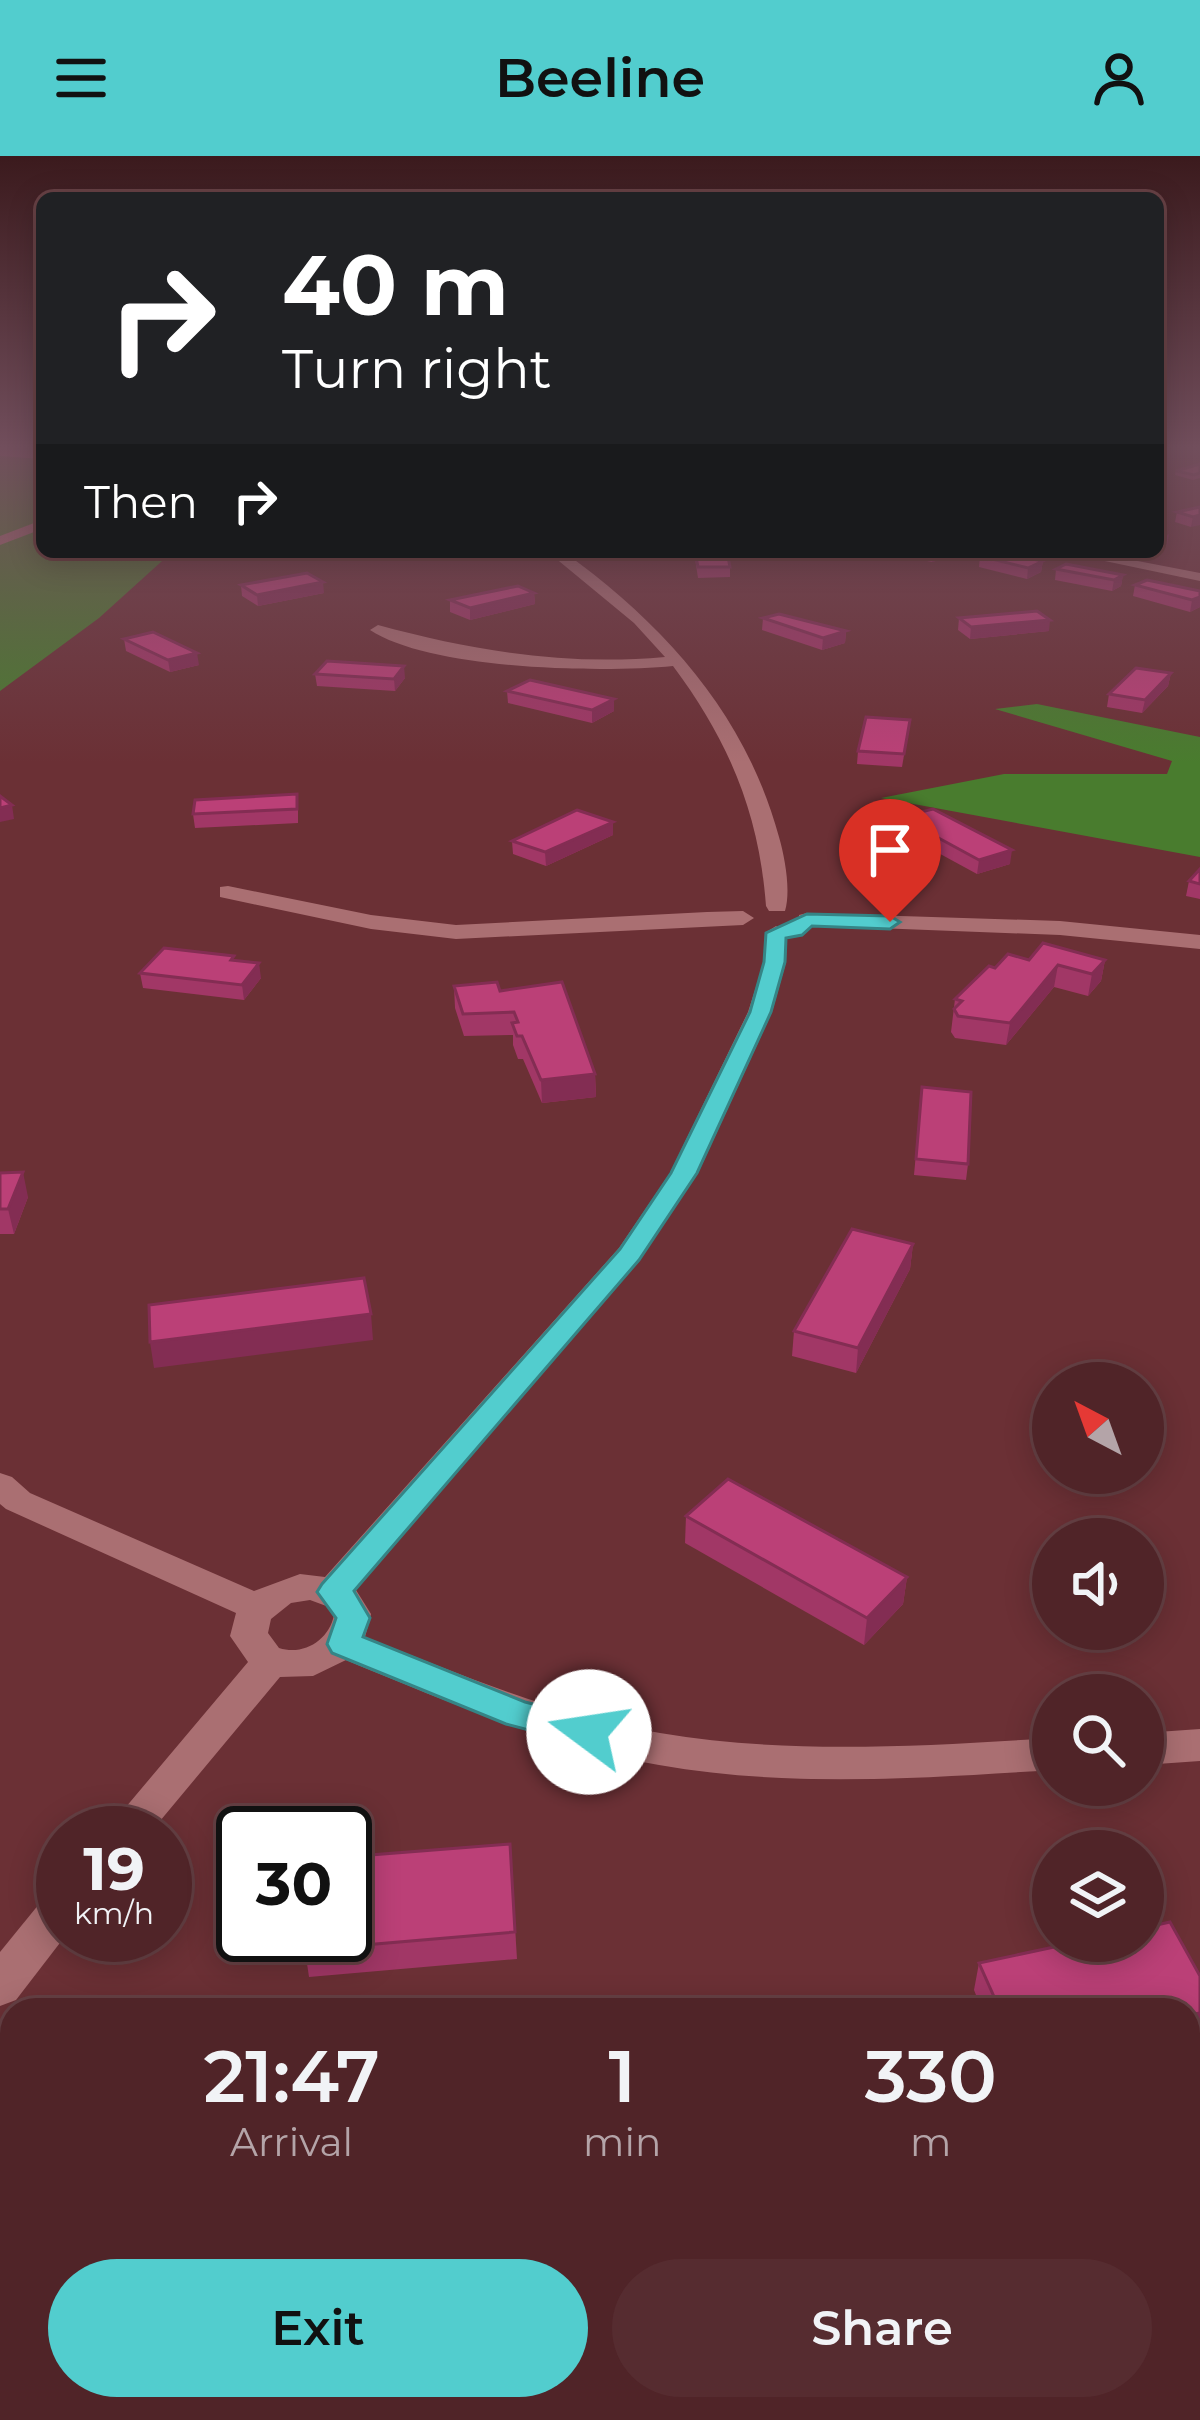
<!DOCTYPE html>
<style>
body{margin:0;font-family:Montserrat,sans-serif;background:#562c30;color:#f1f3f6;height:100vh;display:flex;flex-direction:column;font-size:45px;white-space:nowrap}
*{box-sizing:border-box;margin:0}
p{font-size:39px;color:#b4a4a8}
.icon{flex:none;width:66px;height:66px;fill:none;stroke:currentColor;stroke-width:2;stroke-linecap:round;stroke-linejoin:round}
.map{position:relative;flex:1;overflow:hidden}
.side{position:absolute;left:0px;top:1842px;width:1200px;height:423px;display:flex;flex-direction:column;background:#502428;border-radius:36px 36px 0 0;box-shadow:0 6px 30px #0003,0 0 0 3px #674145}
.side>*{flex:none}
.top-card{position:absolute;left:36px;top:36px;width:1128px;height:366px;border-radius:18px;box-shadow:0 6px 30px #0003,0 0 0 3px #674145;background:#202124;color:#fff;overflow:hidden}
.needle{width:78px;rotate:319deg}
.buttons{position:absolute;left:1032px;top:1206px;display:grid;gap:24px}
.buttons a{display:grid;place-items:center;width:132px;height:132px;border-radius:50%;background:#502428;box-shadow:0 6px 30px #0003,0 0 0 3px #674145;font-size:60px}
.speed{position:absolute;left:36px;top:1650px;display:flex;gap:24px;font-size:60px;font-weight:700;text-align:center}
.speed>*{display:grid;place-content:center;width:156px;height:156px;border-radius:50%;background:#502428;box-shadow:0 6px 30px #0003,0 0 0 3px #674145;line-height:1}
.speed small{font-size:30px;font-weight:400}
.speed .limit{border:6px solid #111;border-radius:18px;background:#fff;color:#111}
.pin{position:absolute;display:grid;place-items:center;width:102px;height:102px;color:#fff;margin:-123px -51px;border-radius:50% 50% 50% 0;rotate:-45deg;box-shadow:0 0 12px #0007}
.pin .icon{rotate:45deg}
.me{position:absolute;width:132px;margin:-66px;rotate:284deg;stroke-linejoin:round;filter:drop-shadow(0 0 9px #0008)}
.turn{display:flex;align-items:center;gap:42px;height:252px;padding:0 48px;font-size:54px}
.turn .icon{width:156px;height:156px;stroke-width:2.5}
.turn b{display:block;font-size:84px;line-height:102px}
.then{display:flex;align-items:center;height:114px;padding:0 48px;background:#0003;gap:24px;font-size:45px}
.eta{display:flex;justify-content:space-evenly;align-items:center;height:204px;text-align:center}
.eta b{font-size:72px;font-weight:600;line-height:84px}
.cta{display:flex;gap:24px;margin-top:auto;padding:24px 48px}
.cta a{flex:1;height:138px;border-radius:72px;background:#52cdce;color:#111;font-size:48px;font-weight:600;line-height:138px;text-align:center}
.cta a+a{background:#562c30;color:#f1f3f6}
header{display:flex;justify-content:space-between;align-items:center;height:156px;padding:0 48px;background:#52cdce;color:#111;font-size:54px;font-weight:600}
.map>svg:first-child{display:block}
.green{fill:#497c2e}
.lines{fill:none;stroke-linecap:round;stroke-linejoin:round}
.minor{fill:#aa6f72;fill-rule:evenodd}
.wall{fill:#a13766}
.shaded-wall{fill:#832d53}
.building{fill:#bb4077;stroke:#832d53;stroke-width:3}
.route{fill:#52cdce;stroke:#358586;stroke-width:3}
</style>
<header><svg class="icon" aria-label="menu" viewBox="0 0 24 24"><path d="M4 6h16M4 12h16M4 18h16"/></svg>Beeline<svg class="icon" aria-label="person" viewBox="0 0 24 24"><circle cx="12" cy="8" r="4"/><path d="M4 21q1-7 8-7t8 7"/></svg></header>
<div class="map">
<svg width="1200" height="2264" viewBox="0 0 1200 2264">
<rect width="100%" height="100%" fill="#6b3035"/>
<g class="green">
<path d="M0 293 42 297V396H172L99 462 0 535Z"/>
<path d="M1037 548 1200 581V701L881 642 1004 618H1167L1172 605 995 553Z"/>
<path d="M12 2052V2253H459L464 2264H0V2083Z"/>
<path d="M1200 2150V2264H997L1017 2253H1188V2157Z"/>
</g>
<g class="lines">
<g class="minor">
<path d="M0 292 42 295V303L0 300Z"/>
<path d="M42 364V373L0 389V380Z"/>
<path d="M548 396H564C665 469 746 559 779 681 785 702 791 735 785 755H769L766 750C759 657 729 585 673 510 600 517 431 514 370 474L378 469C474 495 566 510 665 501L634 467Z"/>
<path d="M1062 396H1091L1200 417V425Z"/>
<path d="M228 730 371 759 456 769 707 756 743 755 754 762 743 769 456 783 371 773 220 741V731Z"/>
<path d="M807 757 1060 765 1200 779V793L1060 779 799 769V759Z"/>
<path d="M776 770 787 777 786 806 772 856 698 1017 639 1104 356 1434 371 1458 365 1481C461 1519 558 1560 660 1577 790 1599 922 1590 1053 1582V1614C922 1622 789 1632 659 1609 551 1590 448 1546 346 1504L313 1520 280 1521 150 1677H104L248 1506 230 1480 236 1457 6 1353 0 1348V1317L12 1321 30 1337 254 1435 300 1418 325 1421 619 1092 670 1017 748 856 764 806 765 777ZM310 1444 329 1451 334 1459C329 1484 304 1500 279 1492L268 1477 271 1463 291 1447Z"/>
<path d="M1200 1573V1605L1143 1609V1577Z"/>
<path d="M63 1731 66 1779 16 1844 0 1850V1796L48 1737Z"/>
</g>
</g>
<g class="wall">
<path d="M1200 308V322L1193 324 1175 319 1176 315Z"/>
<path d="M1200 351 1191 371 1175 366 1177 356Z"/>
<path d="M694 396H727L730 411V421L698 422Z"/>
<path d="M907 396H954L953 400 932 406 906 401Z"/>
<path d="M980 400 1043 405 1041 416 1027 423 979 411Z"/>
<path d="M1056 413 1123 419 1121 430 1112 435 1055 424Z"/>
<path d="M241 429 324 437 258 450 242 440Z"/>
<path d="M1135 429 1200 435V451L1190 456 1133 440Z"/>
<path d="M534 437 535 448 470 464 450 456V444Z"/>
<path d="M763 462 846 475 845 487 822 494 762 474Z"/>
<path d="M959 462 1049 475 970 483 958 474Z"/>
<path d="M124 483 199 509 170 516 126 495Z"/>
<path d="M1171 517 1168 530 1142 557 1107 551 1109 538Z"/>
<path d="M315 518 405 522 395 535 317 530Z"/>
<path d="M507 535 614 555 592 567 508 547Z"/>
<path d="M910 564 902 611 857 608 858 595Z"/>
<path d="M298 652V667L195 672 193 658Z"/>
<path d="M900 661 1010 708 977 718 898 675Z"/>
<path d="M613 679 546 710 513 698 512 685Z"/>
<path d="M1200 713V743L1186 740 1189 725Z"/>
<path d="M1105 804 1101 825 1088 840 1054 831 1006 889 955 882 951 876 955 843 995 812Z"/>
<path d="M140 817 261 822 244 844 143 832Z"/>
<path d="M454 830 500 835 595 918 596 941 542 947 523 903H518L513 889V879L464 880 455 852Z"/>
<path d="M922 931 968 1008 966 1024 914 1019Z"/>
<path d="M0 1017 28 1041 14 1078H0Z"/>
<path d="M913 1088 910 1113 856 1217 792 1200 794 1175Z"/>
<path d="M686 1360 907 1421 903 1448 864 1489 685 1387Z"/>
<path d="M510 1688 517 1803 309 1821 305 1794Z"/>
<path d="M979 1807 1200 1820V1882L1188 1884V1854H982L974 1834Z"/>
</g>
<g class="shaded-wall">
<path d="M1200 359V369L1191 371 1193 361Z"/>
<path d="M1169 378 1167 389 1158 393V384Z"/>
<path d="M933 396H954L953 400 932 406Z"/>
<path d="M1043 405 1041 416 1027 423 1028 412Z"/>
<path d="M1123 419 1121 430 1112 435 1114 424Z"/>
<path d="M323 426 324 437 258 450 257 439Z"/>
<path d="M534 437 535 448 470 464V452Z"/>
<path d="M1200 441V451L1190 456 1192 444Z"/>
<path d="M1050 464 1049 475 970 483 971 471Z"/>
<path d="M846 475 845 487 822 494 823 482Z"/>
<path d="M197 497 199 509 170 516 168 504Z"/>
<path d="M404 510 405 522 395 535 394 523Z"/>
<path d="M1171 517 1168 530 1142 557 1145 544Z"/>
<path d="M614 543V555L592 567V554Z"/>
<path d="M12 649 14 663 0 666V652Z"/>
<path d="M613 666V679L546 710 545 696Z"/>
<path d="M1012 694 1010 708 977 718 979 704Z"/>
<path d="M1105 804 1101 825 1088 840 1092 818Z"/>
<path d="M259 807 261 822 244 844 242 829Z"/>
<path d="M1058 809 1054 831 1006 889 1010 867Z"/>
<path d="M595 918 596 941 542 947 541 924Z"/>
<path d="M23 1016 28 1041 14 1078 8 1053Z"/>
<path d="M913 1088 910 1113 856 1217 858 1192Z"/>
<path d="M371 1158 373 1184 154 1212 150 1186Z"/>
<path d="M907 1421 903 1448 864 1489 867 1462Z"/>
<path d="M1200 1857V1882L1188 1884V1859Z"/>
</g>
<g class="building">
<path d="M1200 308V317L1194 319 1176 315Z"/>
<path d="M1200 351V359L1193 361 1177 356Z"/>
<path d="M695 396H727L730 411H698Z"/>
<path d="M988 396H994L1043 405 1028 412 980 400Z"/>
<path d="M1066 408 1123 419 1114 424 1056 413Z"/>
<path d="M307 417 323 426 257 439 241 429Z"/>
<path d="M1147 424 1200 435V441L1192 444 1135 429Z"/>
<path d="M518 430 534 437 470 452 450 444Z"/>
<path d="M1037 455 1050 464 971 471 959 462Z"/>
<path d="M779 458 846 475 823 482 763 462Z"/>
<path d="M153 476 197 497 168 504 124 483Z"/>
<path d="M327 505 404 510 394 523 315 518Z"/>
<path d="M1136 512 1171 517 1145 544 1109 538Z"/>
<path d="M530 524 614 543 592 554 507 535Z"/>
<path d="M866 561 910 564 904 598 858 595Z"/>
<path d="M297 638V653L193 658 195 644Z"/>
<path d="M0 640 12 649 0 652Z"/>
<path d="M933 653 1012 694 979 704 900 661Z"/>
<path d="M577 654 613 666 545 696 512 685Z"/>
<path d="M1200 713V728L1189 725Z"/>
<path d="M1043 787 1105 804 1092 818 1058 809 1010 867 958 860 954 853 962 845 955 843 989 810 995 812 1008 798 1029 804Z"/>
<path d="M164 792 234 800 231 804 259 807 242 829 140 817Z"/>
<path d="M497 826 500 835 562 826 595 918 541 924 522 880H517L512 867 518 866 514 856 463 858 454 830Z"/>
<path d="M922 931 971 936 968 1008 916 1003Z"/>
<path d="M23 1016 8 1053H0V1017Z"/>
<path d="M852 1073 913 1088 858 1192 794 1175Z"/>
<path d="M364 1122 371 1158 150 1186 149 1149Z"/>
<path d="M728 1323 907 1421 867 1462 686 1360Z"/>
<path d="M510 1688 515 1776 305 1794V1779H345V1701Z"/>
<path d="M1170 1766 1200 1820V1857L1188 1859V1854H1000L979 1807 1082 1785H1143V1772Z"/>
<path d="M569 2253H874L877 2264H571Z"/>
</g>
<linearGradient id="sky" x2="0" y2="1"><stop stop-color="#3b1a1d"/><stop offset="0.48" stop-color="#714e5c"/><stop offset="1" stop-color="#714e5c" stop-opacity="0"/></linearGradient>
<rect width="1200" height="607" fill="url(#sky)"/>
<path class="route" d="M807 758 890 760 900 766 890 773 812 770 802 779 786 782 785 806 771 856 697 1017 639 1104 354 1435 370 1462 363 1481 525 1546 602 1565 607 1576 602 1586 589 1590 506 1568 332 1497 327 1488 336 1462 317 1436 322 1428 620 1093 671 1017 750 856 764 806 766 777Z"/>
</svg>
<div class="buttons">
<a><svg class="needle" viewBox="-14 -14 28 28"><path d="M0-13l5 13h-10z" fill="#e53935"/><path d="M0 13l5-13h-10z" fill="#b4a4a8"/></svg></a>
<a><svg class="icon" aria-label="sound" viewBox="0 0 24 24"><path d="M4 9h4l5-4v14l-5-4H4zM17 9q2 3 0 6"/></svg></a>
<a><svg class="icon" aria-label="search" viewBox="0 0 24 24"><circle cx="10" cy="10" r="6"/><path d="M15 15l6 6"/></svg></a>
<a><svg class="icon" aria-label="layers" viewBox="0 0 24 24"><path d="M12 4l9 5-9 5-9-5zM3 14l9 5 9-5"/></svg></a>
</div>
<div class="speed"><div>19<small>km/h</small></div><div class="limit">30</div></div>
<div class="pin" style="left:890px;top:766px;background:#d93025"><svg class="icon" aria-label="arrive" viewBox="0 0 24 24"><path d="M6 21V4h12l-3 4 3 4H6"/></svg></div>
<svg class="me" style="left:589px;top:1576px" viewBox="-20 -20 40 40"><circle r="19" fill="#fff"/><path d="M0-13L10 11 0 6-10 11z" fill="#52cdce"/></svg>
<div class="top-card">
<div class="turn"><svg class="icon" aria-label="right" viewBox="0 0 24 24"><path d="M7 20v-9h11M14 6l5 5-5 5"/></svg><div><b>40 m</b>Turn right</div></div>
<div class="then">Then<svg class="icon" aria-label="right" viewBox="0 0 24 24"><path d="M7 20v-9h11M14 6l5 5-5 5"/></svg></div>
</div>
<section class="side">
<div class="eta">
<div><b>21:47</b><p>Arrival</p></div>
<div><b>1</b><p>min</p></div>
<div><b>330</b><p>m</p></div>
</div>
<div class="cta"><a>Exit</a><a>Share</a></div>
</section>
</div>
